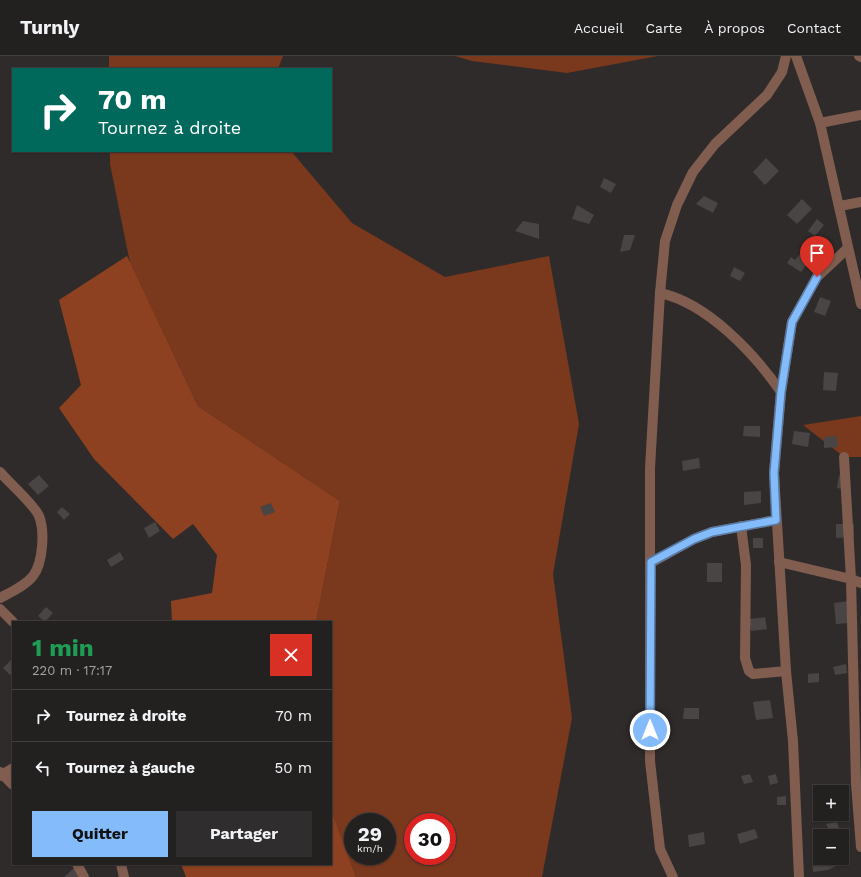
<!DOCTYPE html>
<html lang="fr">
<meta charset="utf-8">
<style>
body{margin:0;font-family:"Work Sans",sans-serif;background:#2f2d2d;color:#f1f3f6;height:100vh;display:flex;flex-direction:column;font-size:15px;white-space:nowrap}
*{box-sizing:border-box;margin:0}
p{font-size:13px;color:#a3a3a5}
.icon{flex:none;width:22px;height:22px;fill:none;stroke:currentColor;stroke-width:2;stroke-linecap:round;stroke-linejoin:round}
.map{position:relative;flex:1;overflow:hidden}
.details{position:absolute;left:12px;top:565px;width:320px;height:244px;display:flex;flex-direction:column;background:#232020;border-radius:0px;box-shadow:0 1px 3px #0004,0 0 0 1px #403e3e}
.details>*{flex:none}
.guide{position:absolute;left:12px;top:12px;width:320px;height:84px;border-radius:0px;box-shadow:0 1px 3px #0004,0 0 0 1px #403e3e;background:#00695c;color:#fff;overflow:hidden}
.buttons{position:absolute;left:813px;top:729px;display:grid;gap:8px}
.buttons a{display:grid;place-items:center;width:36px;height:36px;border-radius:0px;background:#232020;box-shadow:0 1px 3px #0004,0 0 0 1px #403e3e;font-size:20px}
.speed{position:absolute;left:344px;top:757px;display:flex;gap:8px;font-size:20px;font-weight:700;text-align:center}
.speed>*{display:grid;place-content:center;width:52px;height:52px;border-radius:50%;background:#232020;box-shadow:0 1px 3px #0004,0 0 0 1px #403e3e;line-height:1}
.speed small{font-size:10px;font-weight:400}
.speed .limit{border:6px solid #d22;background:#fff;color:#111}
.pin{position:absolute;display:grid;place-items:center;width:34px;height:34px;color:#fff;margin:-41px -17px;border-radius:50% 50% 50% 0;rotate:-45deg;box-shadow:0 0 4px #0007}
.pin .icon{rotate:45deg}
.me{position:absolute;width:44px;margin:-22px;rotate:0deg;stroke-linejoin:round;filter:drop-shadow(0 0 3px #0008)}
.turn{display:flex;align-items:center;gap:14px;height:84px;padding:0 20px;font-size:18px}
.turn .icon{width:52px;height:52px;stroke-width:2.5}
.turn b{display:block;font-size:28px;line-height:34px}
.round{display:grid;place-items:center;flex:none;width:42px;height:42px;border-radius:0px;background:#2f2d2d}
.headline{display:flex;align-items:center;justify-content:space-between;height:68px;padding:0 20px}
h1{font-size:24px;font-weight:700;line-height:30px;color:#1e9e55}
.cta{display:flex;gap:8px;margin-top:auto;padding:8px 20px}
.cta a{flex:1;height:46px;border-radius:0px;background:#84bcfb;color:#111;font-size:16px;font-weight:700;line-height:46px;text-align:center}
.cta a+a{background:#2f2d2d;color:#f1f3f6}
ul{padding:0;list-style:none}
li{display:flex;align-items:center;gap:12px;height:52px;padding:0 20px;border-top:1px solid #403e3e}
li div{flex:1}
li b{display:block;font-size:15px}
li em{font-style:normal}
header{display:flex;align-items:center;gap:24px;box-sizing:border-box;height:56px;padding:0 20px;background:#232020;border-bottom:1px solid #403e3e}
header strong{font-size:19px}
nav{display:flex;gap:22px;margin-inline-start:auto;font-size:14px}
.map>svg:first-child{display:block}
.green{fill:#7a381c;fill-rule:evenodd}
.forest{fill:#8e4120}
.building{fill:#494544}
.lines{fill:none;stroke-linecap:round;stroke-linejoin:round}
.street{stroke:#805d4f;stroke-width:10}
.route-casing{stroke:#567aa3;stroke-width:10}
.route{stroke:#84bcfb;stroke-width:7}
</style>
<header>
<strong>Turnly</strong>
<nav><a>Accueil</a><a>Carte</a><a>À propos</a><a>Contact</a></nav>
</header>
<div class="map">
<svg width="861" height="821" viewBox="0 0 861 821">
<rect width="100%" height="100%" fill="#2f2b2a"/>
<g class="green">
<path d="M109 0H283L278 13H109Z"/>
<path d="M455 0H658L567 17 472 5Z"/>
<path d="M110 95H291L352 167 445 221 549 200 579 368 553 518 572 662 542 821H356L331 753V566H316L340 445 198 350 130 207 110 108ZM353 766H387V800H353ZM413 766H447V800H413Z"/>
<path d="M861 360V401H844L803 369Z"/>
</g>
<g class="forest">
<path d="M127 200 198 350 340 445 316 566H172L171 545 212 537 217 499 193 468 173 483 94 403 59 352 81 329 59 244Z"/>
<path d="M331 753 356 821H186L181 808H331Z"/>
</g>
<g class="building">
<path d="M766 102 779 115 765 129 753 116Z"/>
<path d="M604 122 616 128 611 137 600 131Z"/>
<path d="M704 140 718 147 713 157 696 148Z"/>
<path d="M802 143 812 153 797 168 787 159Z"/>
<path d="M577 149 594 159 589 168 572 163Z"/>
<path d="M817 163 824 169 815 180 808 175Z"/>
<path d="M523 165 539 168V183L515 175Z"/>
<path d="M624 179H635L630 194 620 196Z"/>
<path d="M800 198 809 205 801 216 787 207 791 201 795 204Z"/>
<path d="M734 211 745 217 740 225 730 220Z"/>
<path d="M820 241 831 245 825 260 814 256Z"/>
<path d="M824 316 838 317 836 335 823 334Z"/>
<path d="M744 370H760V381L743 380Z"/>
<path d="M794 375 810 377 808 391 792 388Z"/>
<path d="M837 380 838 391 824 392V381Z"/>
<path d="M699 402 700 412 683 415 682 405Z"/>
<path d="M39 419 49 430 38 439 28 428Z"/>
<path d="M839 419 850 422 847 434 837 432Z"/>
<path d="M761 435V447L744 449V436Z"/>
<path d="M271 447 275 456 264 460 260 451Z"/>
<path d="M62 451 70 458 64 464 57 456Z"/>
<path d="M155 466 160 475 149 482 144 472Z"/>
<path d="M836 468H854V481L836 482Z"/>
<rect x="753" y="482" width="10" height="10"/>
<path d="M120 496 124 503 111 511 107 504Z"/>
<rect x="707" y="507" width="15" height="19"/>
<path d="M849 545 851 567 836 568 834 547Z"/>
<path d="M46 551 53 557 45 566 38 560Z"/>
<path d="M765 561 767 573 751 575 749 563Z"/>
<path d="M12 603 13 616 10 619 3 612Z"/>
<path d="M846 608 847 617 835 619 833 611Z"/>
<path d="M819 617V626L808 627V618Z"/>
<path d="M770 644 773 662 756 664 753 646Z"/>
<path d="M684 652H699V663H683Z"/>
<path d="M750 718 753 726 744 728 741 720Z"/>
<path d="M776 718 778 727 770 729 768 720Z"/>
<path d="M786 740V749H777V741Z"/>
<path d="M837 766 840 776 831 777 826 768Z"/>
<path d="M755 773 758 782 740 788 737 778Z"/>
<path d="M704 776 705 788 689 791 688 779Z"/>
<path d="M842 795H846V805L828 814 813 816 812 804 827 802 828 810V802H842Z"/>
<path d="M74 812 79 821H64Z"/>
</g>
<g class="lines">
<g class="street">
<path d="M796 0 820 67 861 248"/>
<path d="M859 0 861 1"/>
<path d="M820 67 861 59"/>
<path d="M840 150 861 146"/>
<path d="M660 237C707 247 754 297 781 336"/>
<path d="M844 401 851 523 856 728 861 791"/>
<path d="M0 416C9 427 34 448 39 460 45 475 43 507 33 520 25 530 11 536 0 542"/>
<path d="M741 470 746 509 745 602 749 615 753 618 786 615"/>
<path d="M779 506 851 523 861 527"/>
<path d="M651 507 694 483 712 476 776 464"/>
<path d="M0 553 13 566"/>
<path d="M0 716 13 729"/>
<path d="M0 720 13 712"/>
<path d="M77 808 84 821"/>
<path d="M121 808 124 821"/>
<path d="M673 821 660 793 650 705V412L660 237 665 185 677 149 693 116 715 88 767 39 782 16 786 0"/>
<path d="M799 821 793 685 786 615 774 417 781 336 792 266 817 221 848 192"/>
</g>
</g>
<g class="lines">
<g class="route-casing">
<path id="route" d="M650 674 651 506 694 483 712 476 776 464 774 417 781 336 792 266 817 221"/>
</g>
<use href="#route" class="route"/>
</g>
</svg>
<div class="buttons">
<a>+</a>
<a>−</a>
</div>
<div class="speed"><div>29<small>km/h</small></div><div class="limit">30</div></div>
<div class="pin" style="left:817px;top:221px;background:#d93025"><svg class="icon" aria-label="arrive" viewBox="0 0 24 24"><path d="M6 21V4h12l-3 4 3 4H6"/></svg></div>
<svg class="me" style="left:650px;top:674px" viewBox="-20 -20 40 40"><circle r="17" fill="#84bcfb" stroke="#fff" stroke-width="3"/><path d="M0-11L8 9 0 5-8 9z" fill="#fff"/></svg>
<div class="guide">
<div class="turn"><svg class="icon" aria-label="right" viewBox="0 0 24 24"><path d="M7 20v-9h11M14 6l5 5-5 5"/></svg><div><b>70 m</b>Tournez à droite</div></div>
</div>
<section class="details">
<div class="headline"><div><h1>1 min</h1><p>220 m · 17:17</p></div><a class="round" style="background:#d93025;color:#fff"><svg class="icon" aria-label="close" viewBox="0 0 24 24"><path d="M6 6l12 12M18 6L6 18"/></svg></a></div>
<ul>
<li><svg class="icon" aria-label="right" viewBox="0 0 24 24"><path d="M7 20v-9h11M14 6l5 5-5 5"/></svg><div><b>Tournez à droite</b></div><em>70 m</em></li>
<li><svg class="icon" aria-label="left" viewBox="0 0 24 24"><path d="M17 20v-9H6M10 6l-5 5 5 5"/></svg><div><b>Tournez à gauche</b></div><em>50 m</em></li>
</ul>
<div class="cta"><a>Quitter</a><a>Partager</a></div>
</section>
</div>
